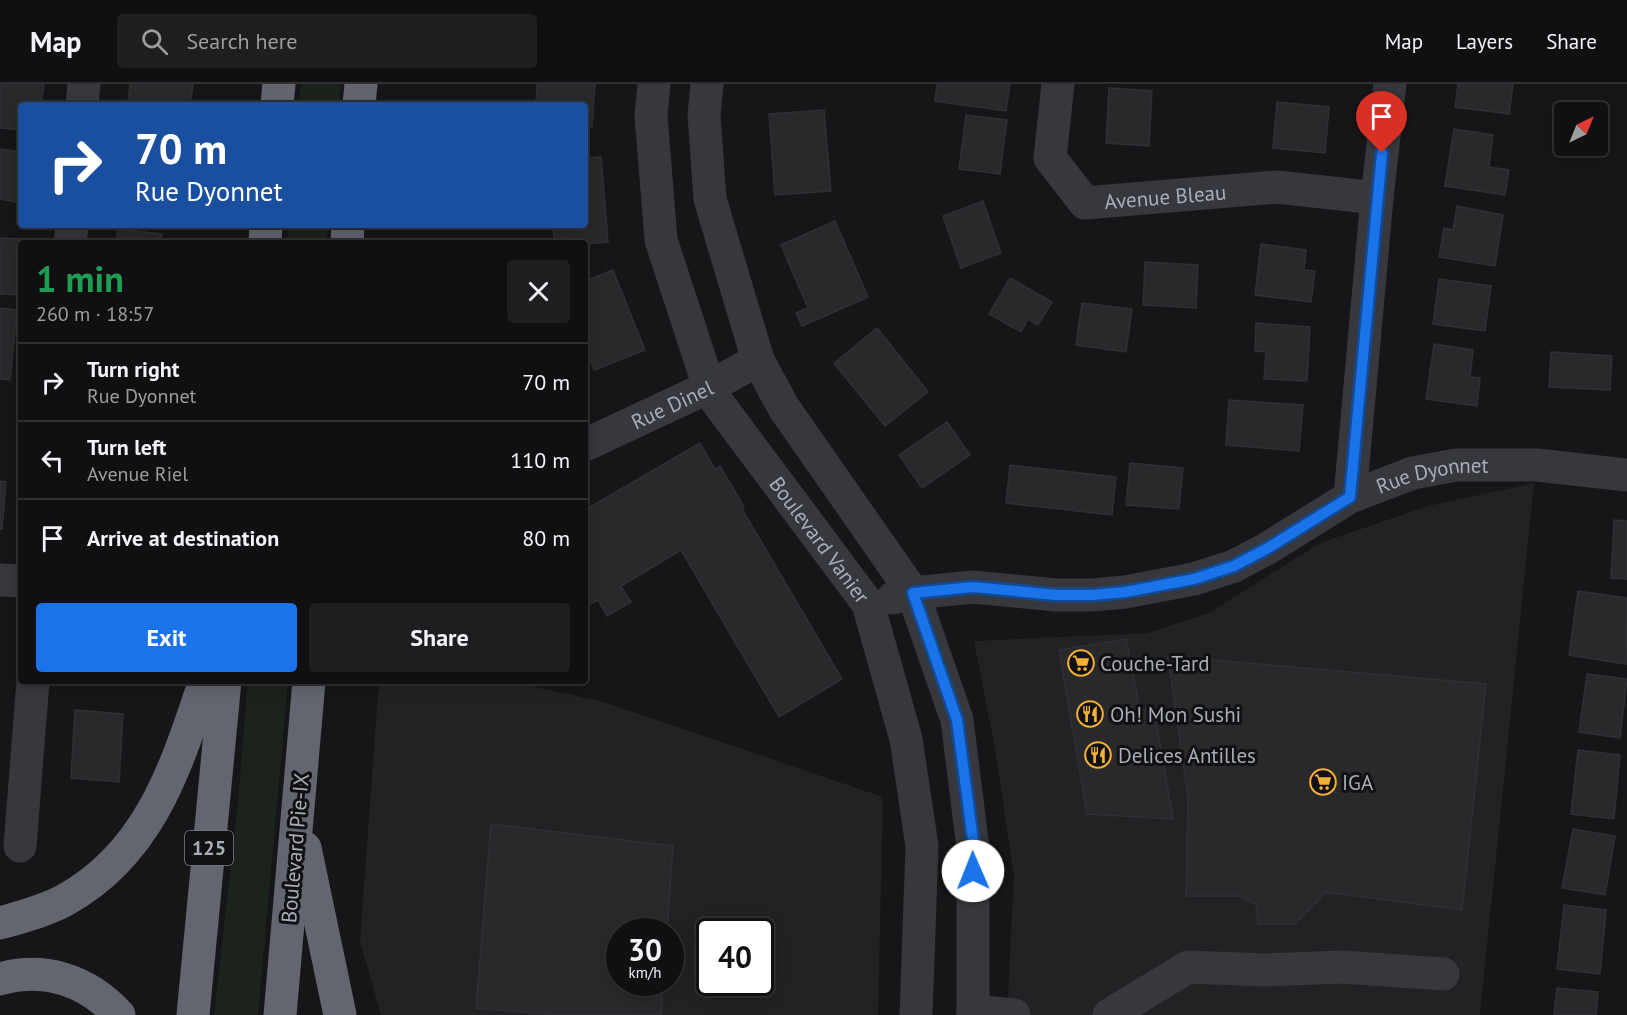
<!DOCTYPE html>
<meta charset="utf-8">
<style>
body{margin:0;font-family:"PT Sans",sans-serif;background:#1e1e20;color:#f1f3f6;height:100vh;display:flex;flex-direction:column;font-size:22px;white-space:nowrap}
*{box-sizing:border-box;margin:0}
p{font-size:20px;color:#9c9d9f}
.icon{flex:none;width:33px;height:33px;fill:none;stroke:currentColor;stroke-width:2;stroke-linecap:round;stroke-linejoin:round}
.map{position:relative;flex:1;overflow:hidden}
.panel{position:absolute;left:18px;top:156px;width:570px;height:444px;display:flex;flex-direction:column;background:#101012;border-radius:6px;box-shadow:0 3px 15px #0003,0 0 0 2px #303032}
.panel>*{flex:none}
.top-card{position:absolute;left:18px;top:18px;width:570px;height:126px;border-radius:6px;box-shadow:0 3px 15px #0003,0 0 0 2px #303032;background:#1a4fa0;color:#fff;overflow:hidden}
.needle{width:39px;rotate:43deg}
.buttons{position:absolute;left:1554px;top:18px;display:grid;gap:12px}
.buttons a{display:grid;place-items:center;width:54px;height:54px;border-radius:6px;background:#101012;box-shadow:0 3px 15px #0003,0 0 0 2px #303032;font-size:30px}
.speed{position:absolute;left:606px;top:834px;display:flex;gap:12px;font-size:30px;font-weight:700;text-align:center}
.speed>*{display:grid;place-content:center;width:78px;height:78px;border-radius:50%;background:#101012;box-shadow:0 3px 15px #0003,0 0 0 2px #303032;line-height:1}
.speed small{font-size:15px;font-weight:400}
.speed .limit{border:3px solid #111;border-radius:9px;background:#fff;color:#111}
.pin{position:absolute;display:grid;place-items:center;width:51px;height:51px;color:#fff;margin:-62px -26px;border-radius:50% 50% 50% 0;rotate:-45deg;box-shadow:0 0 6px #0007}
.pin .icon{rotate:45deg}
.me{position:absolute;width:66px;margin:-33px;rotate:359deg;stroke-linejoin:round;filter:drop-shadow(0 0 4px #0008)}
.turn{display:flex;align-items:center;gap:21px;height:126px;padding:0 18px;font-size:27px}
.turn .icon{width:78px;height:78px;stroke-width:2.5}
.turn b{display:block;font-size:42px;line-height:51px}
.round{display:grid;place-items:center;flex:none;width:63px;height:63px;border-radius:6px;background:#1e1e20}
.head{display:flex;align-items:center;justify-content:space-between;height:102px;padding:0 18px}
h1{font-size:36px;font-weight:700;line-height:45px;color:#1e9e55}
.action{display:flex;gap:12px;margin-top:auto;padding:12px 18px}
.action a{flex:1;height:69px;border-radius:6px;background:#1a73e8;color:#fff;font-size:24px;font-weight:700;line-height:69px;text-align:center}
.action a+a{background:#1e1e20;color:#f1f3f6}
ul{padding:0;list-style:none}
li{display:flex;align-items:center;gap:18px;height:78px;padding:0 18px;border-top:2px solid #303032}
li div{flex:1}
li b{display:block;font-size:22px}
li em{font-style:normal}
header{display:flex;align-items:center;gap:36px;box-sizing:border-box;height:84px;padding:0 30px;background:#101012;border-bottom:2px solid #303032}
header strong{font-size:28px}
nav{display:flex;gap:33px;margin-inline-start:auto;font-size:21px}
.search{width:420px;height:54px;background:#1e1e20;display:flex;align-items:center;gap:15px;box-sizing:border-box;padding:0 21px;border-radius:6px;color:#9c9d9f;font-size:22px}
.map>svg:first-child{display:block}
.built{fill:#222225;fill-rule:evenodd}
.green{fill:#1c231d}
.building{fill:#29292c;stroke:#303034;stroke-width:1.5}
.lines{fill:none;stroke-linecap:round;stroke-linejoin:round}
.minor{stroke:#37383d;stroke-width:33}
.highway{stroke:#63666e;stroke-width:33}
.route-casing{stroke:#114b97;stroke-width:15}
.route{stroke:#1a73e8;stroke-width:10}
.labels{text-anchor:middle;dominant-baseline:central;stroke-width:6;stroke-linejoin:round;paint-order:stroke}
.shield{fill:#111113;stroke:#7b7e86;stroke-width:1.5}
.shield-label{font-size:20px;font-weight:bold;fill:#a8adb8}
.street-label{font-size:21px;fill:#a8adb8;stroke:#111113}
.poi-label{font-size:21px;fill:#a8adb8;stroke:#111113;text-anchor:start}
</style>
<header>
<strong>Map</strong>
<div class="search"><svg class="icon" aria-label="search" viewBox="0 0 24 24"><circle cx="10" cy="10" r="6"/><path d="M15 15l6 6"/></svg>Search here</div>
<nav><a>Map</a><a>Layers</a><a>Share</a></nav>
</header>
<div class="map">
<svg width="1627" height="931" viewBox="0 0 1627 931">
<rect width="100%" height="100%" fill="#161618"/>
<g class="built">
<path d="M1534 399 1480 931H1007L1014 792 995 665 974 557 1147 549 1209 529 1320 459 1428 422Z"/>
<path d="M379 597H509L604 618 883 713 878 931H381L360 857ZM620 848H670V898H620ZM710 848H760V898H710Z"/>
</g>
<g class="green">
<path d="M301 0H341L339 21H299Z"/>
<path d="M288 141H328L327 159H287Z"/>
<path d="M248 597H288L258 931H214L238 718Z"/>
</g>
<g class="building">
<path d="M0 0H44L41 21H21V46L0 44Z"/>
<path d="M130 0H193L190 21H128Z"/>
<path d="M537 0H595L592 43 585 42V21H536Z"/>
<path d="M937 0H1010L1006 27 935 17Z"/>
<path d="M1458 0H1513L1509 30 1455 23Z"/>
<path d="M1109 4 1152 7 1149 62 1106 59Z"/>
<path d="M1277 18 1329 23 1325 69 1273 64Z"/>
<path d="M824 26 831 107 775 111 769 30Z"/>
<path d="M966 31 1007 36 1000 90 959 85Z"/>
<path d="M1454 45 1493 51 1489 83 1509 86 1505 111 1445 102Z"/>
<path d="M0 65 21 68V119L0 115Z"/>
<path d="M601 73 608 158 585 160 555 159 553 141H585V74Z"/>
<path d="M983 117 1001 169 961 184 943 132Z"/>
<path d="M1457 122 1503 131 1495 182 1439 173 1444 144 1453 146Z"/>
<path d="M835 137 868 213 802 242 796 229 808 224 781 161Z"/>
<path d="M118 145 162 150 161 159H116Z"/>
<path d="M0 154 24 155V159H21V211L0 210Z"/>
<path d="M1261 160 1306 166 1304 186 1315 187 1311 218 1255 211Z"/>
<path d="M1145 178 1198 181 1196 224 1143 221Z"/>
<path d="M613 186 645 266 594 286 585 263V197Z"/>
<path d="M1010 194 1052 218 1038 241 1028 235 1021 248 989 230Z"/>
<path d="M1439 195 1491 202 1485 247 1433 240Z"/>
<path d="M1082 219 1132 225 1126 268 1076 261Z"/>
<path d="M0 224 17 226 10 296 0 295Z"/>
<path d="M1256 239 1310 243 1307 297 1264 295 1266 268 1255 267Z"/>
<path d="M877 244 928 308 885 342 834 279Z"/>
<path d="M1434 260 1473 266 1470 293 1480 294 1477 322 1426 315Z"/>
<path d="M1551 268 1612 272 1610 306 1549 303Z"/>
<path d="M1229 316 1303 321 1299 367 1226 361Z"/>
<path d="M947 338 970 371 922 404 899 371Z"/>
<path d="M700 359 715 385 720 382 744 423 742 425 842 595 779 633 681 466 621 502 631 518 607 532 598 516 585 523V426Z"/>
<path d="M1130 379 1183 384 1179 425 1126 421Z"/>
<path d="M1010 381 1116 393 1112 431 1006 419Z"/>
<path d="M0 397 6 398 2 445H0Z"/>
<path d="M1614 436 1627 437V495L1611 494Z"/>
<path d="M1578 507 1627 514 1626 580 1569 571Z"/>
<path d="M1126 555 1140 626 1154 624 1173 735 1087 730 1059 566Z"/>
<path d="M1168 572 1486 600 1462 826 1326 808 1295 840H1258L1256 820 1239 812H1186L1188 714Z"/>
<path d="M1587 590 1627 595 1620 654 1579 648Z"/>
<path d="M102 597H135L134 600Z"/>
<path d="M75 626 123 630 119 698 71 694Z"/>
<path d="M1578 666 1620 671 1614 735 1571 730Z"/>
<path d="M491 740 673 762 667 848H620V898H663L661 931H561L476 924Z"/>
<path d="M1573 745 1615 752 1605 811 1562 804Z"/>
<path d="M1564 821 1606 826 1600 890 1557 885Z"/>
<path d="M1557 904 1598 908 1596 931H1554Z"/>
</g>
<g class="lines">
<g class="minor">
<path id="s1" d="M654 0 651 32 661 156 709 303 715 315 868 520 906 655 922 762 916 931"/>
<path d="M707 0 704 31 710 115 758 276 784 324 913 509 957 636 973 764V931"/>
<path id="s2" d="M1058 0 1050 74 1085 119 1277 103 1377 114"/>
<path d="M82 21 84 0"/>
<path d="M70 159 72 141"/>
<path id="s3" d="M585 361 709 303 758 276"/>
<path d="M1350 413 1377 114 1390 0"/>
<path d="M0 496 21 497"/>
<path id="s4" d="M893 514 913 509 973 503 1056 511H1092L1125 508 1194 495 1234 482 1268 464 1350 413 1413 389 1456 381H1537L1627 391"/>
<path d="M20 762 33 597"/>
<path d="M973 927 1014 931"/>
<path d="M1109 931 1188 883 1265 886 1343 883 1443 890"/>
</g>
<g class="highway">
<path d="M277 21 279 0"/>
<path d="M359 21 361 0"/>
<path d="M265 159 266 141"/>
<path d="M347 159 348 141"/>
<path d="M305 764 340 931"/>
<path d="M0 839C21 833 45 827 65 816 150 769 176 683 205 597"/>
<path d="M0 895C45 882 88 897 119 931"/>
<path d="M193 931 225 597"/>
<path d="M280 931 309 597"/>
</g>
</g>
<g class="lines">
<g class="route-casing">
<path id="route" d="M973 787 974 764 957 636 913 509 973 503 1056 511H1092L1125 508 1194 495 1234 482 1268 464 1350 413 1382 69"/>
</g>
<use href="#route" class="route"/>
</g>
<defs>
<g id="supermarket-ring" transform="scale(1.35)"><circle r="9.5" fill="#111113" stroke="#f2b134" stroke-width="1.5"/><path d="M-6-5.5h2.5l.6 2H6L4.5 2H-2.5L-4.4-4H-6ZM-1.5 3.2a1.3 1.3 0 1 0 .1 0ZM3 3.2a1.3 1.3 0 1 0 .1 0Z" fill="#f2b134"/></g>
<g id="restaurant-ring" transform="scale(1.35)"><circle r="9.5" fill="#111113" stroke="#f2b134" stroke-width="1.5"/><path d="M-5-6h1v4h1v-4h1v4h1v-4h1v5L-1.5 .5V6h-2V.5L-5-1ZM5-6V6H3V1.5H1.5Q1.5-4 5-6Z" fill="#f2b134"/></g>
</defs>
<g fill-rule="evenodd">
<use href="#supermarket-ring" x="1081" y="579"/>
<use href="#restaurant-ring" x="1090" y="630"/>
<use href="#restaurant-ring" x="1098" y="671"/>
<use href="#supermarket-ring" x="1323" y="698"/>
</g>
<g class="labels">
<rect class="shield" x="185" y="747" width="48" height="34" rx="4.5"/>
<g class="shield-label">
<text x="209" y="764">125</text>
</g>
<g class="street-label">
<text stroke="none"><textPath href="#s2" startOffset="212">Avenue Bleau</textPath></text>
<text stroke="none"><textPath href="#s3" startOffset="96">Rue Dinel</textPath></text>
<text stroke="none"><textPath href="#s4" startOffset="567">Rue Dyonnet</textPath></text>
<text stroke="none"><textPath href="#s1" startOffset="500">Boulevard Vanier</textPath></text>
<text transform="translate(295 764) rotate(-85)">Boulevard Pie-IX</text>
</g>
<g class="poi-label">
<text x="1100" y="579">Couche-Tard</text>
<text x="1110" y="630">Oh! Mon Sushi</text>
<text x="1118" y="671">Delices Antilles</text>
<text x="1342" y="698">IGA</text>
</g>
</g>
</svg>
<div class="buttons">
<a><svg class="needle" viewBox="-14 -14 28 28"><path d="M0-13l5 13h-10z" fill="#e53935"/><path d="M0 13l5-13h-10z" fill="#9c9d9f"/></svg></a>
</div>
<div class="speed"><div>30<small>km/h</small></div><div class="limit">40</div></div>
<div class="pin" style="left:1382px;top:69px;background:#d93025"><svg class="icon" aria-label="arrive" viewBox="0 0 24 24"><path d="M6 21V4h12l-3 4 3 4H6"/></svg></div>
<svg class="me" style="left:973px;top:787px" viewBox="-20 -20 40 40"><circle r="19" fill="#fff"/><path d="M0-13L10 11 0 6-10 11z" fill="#1a73e8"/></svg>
<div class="top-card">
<div class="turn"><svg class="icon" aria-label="right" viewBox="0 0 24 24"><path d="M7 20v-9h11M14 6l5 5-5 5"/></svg><div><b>70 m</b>Rue Dyonnet</div></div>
</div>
<section class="panel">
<div class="head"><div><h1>1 min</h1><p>260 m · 18:57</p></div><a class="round"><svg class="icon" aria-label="close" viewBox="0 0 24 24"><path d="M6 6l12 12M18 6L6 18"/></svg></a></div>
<ul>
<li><svg class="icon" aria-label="right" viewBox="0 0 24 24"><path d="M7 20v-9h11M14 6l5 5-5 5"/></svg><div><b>Turn right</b><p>Rue Dyonnet</p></div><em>70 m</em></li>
<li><svg class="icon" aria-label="left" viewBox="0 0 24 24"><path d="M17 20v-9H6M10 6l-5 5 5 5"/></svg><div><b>Turn left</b><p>Avenue Riel</p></div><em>110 m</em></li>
<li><svg class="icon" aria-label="arrive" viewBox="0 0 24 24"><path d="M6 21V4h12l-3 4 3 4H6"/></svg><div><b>Arrive at destination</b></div><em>80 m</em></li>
</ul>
<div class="action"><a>Exit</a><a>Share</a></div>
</section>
</div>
